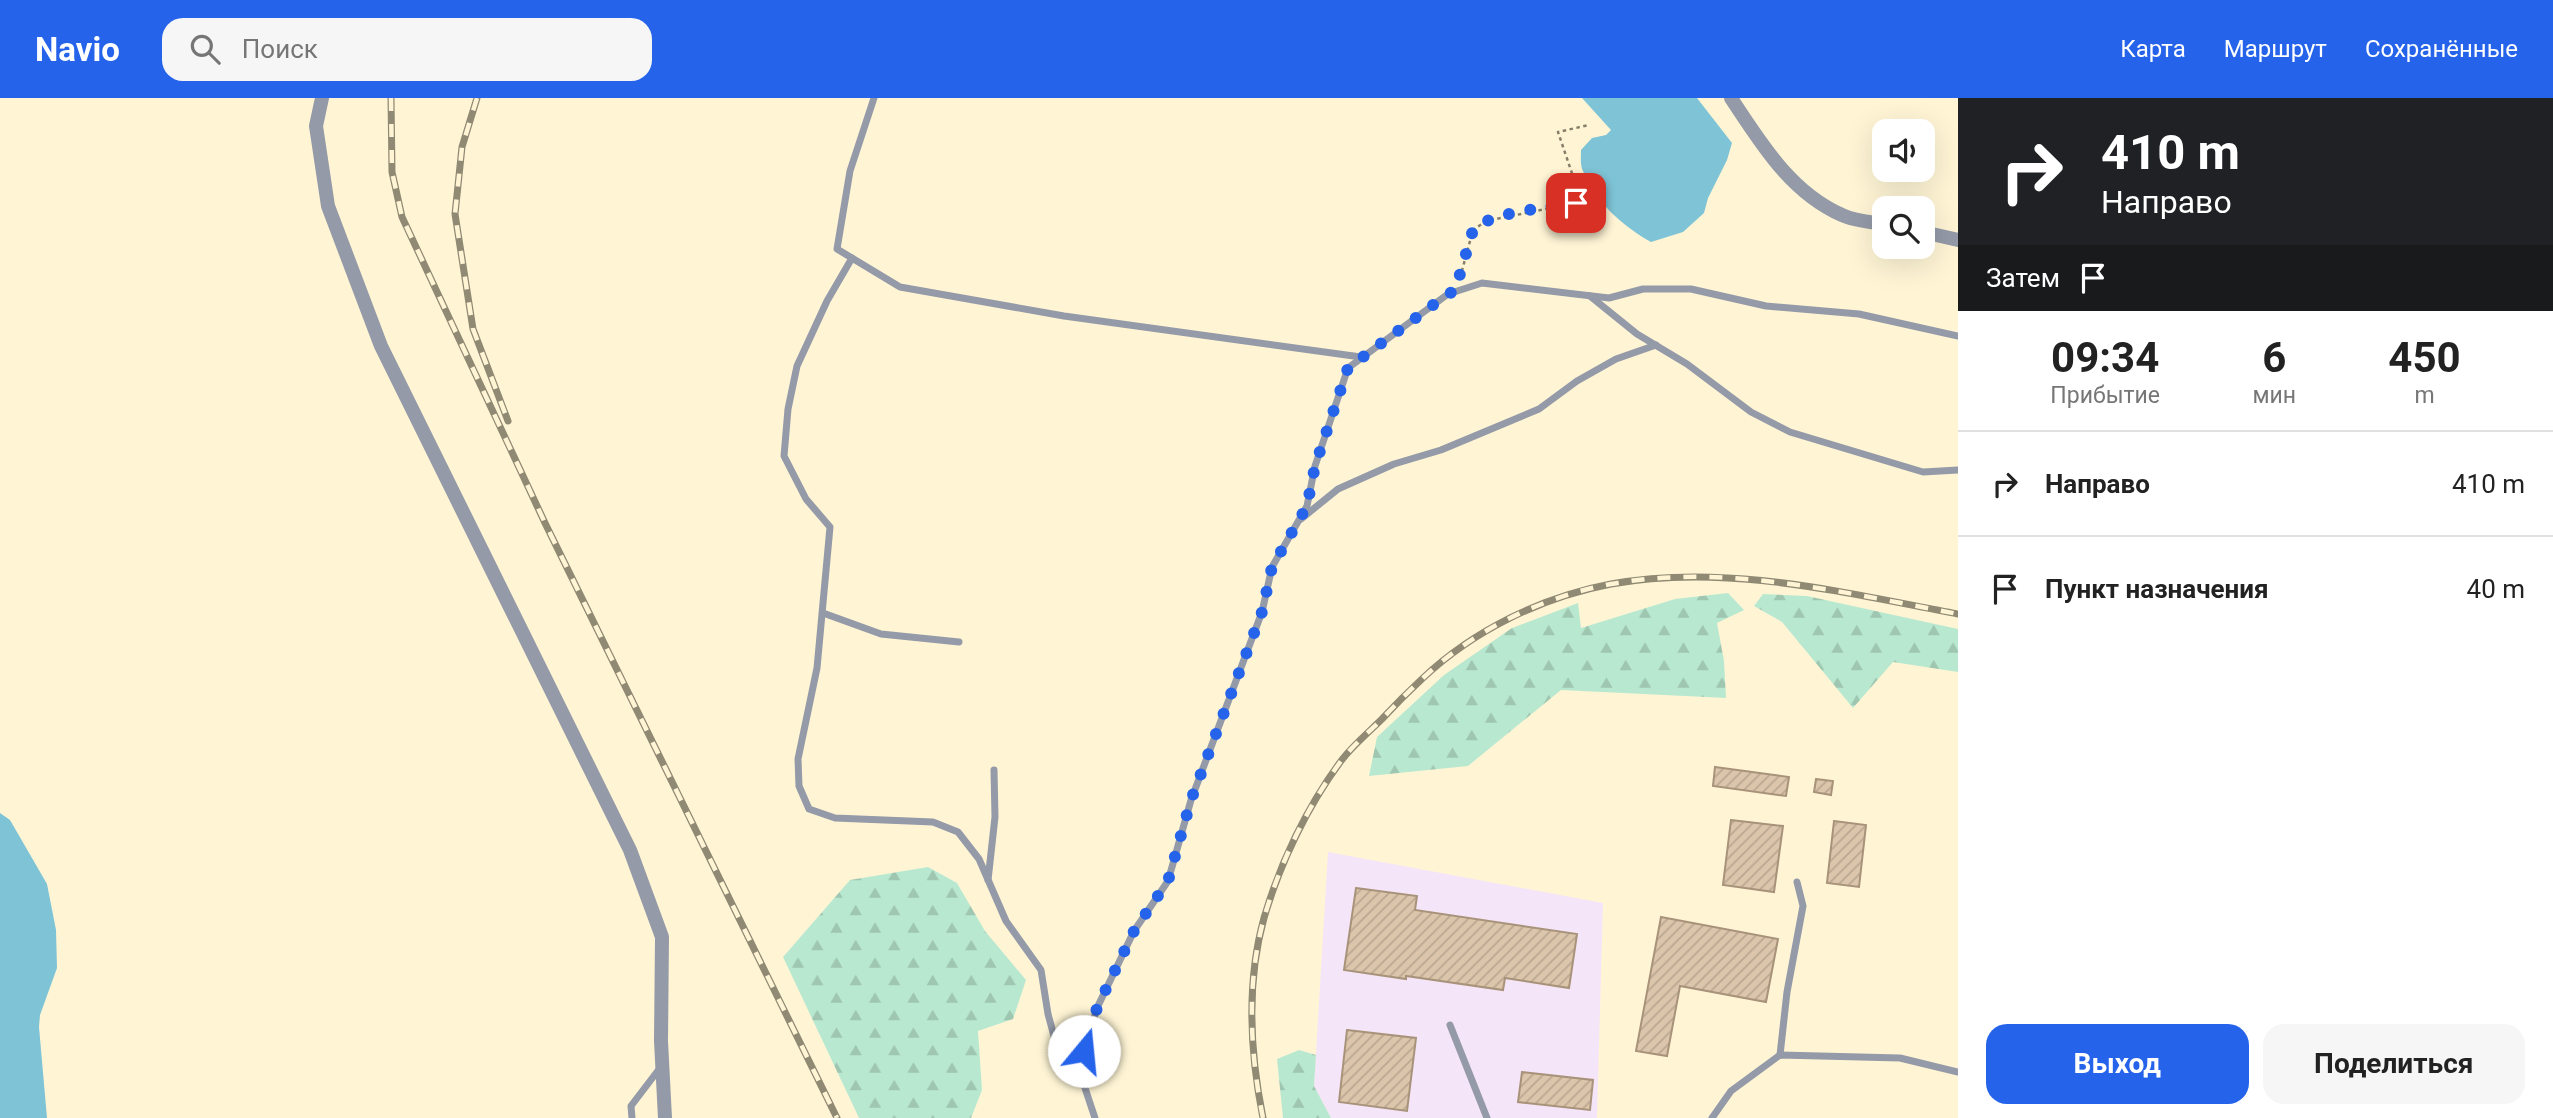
<!DOCTYPE html>
<html lang="ru">
<meta charset="utf-8">
<style>
body{margin:0;font-family:Roboto,sans-serif;background:#f6f6f6;color:#222;height:100vh;display:flex;flex-direction:column;font-size:26px;white-space:nowrap}
*{box-sizing:border-box;margin:0}
p{font-size:23px;color:#767676}
.icon{flex:none;width:38px;height:38px;fill:none;stroke:currentColor;stroke-width:2;stroke-linecap:round;stroke-linejoin:round}
.map{position:relative;flex:1;overflow:hidden}
.side{display:flex;flex-direction:column;background:#fff;width:595px}
.side>*{flex:none}
.banner{background:#202124;color:#fff;overflow:hidden}
.buttons{position:absolute;left:1872px;top:21px;display:grid;gap:14px}
.buttons a{display:grid;place-items:center;width:63px;height:63px;border-radius:14px;background:#fff;box-shadow:0 7px 28px #0002;font-size:35px}
.pin{position:absolute;display:grid;place-items:center;width:60px;height:60px;color:#fff;margin:-30px;border-radius:14px;box-shadow:0 4px 10px #0006}
.me{position:absolute;width:77px;margin:-38px;rotate:17deg;stroke-linejoin:round;filter:drop-shadow(0 0 5px #0008)}
.turn{display:flex;align-items:center;gap:24px;height:147px;padding:0 28px;font-size:32px}
.turn .icon{width:91px;height:91px;stroke-width:2.5}
.turn b{display:block;font-size:49px;line-height:60px}
.then{display:flex;align-items:center;height:66px;padding:0 28px;background:#0003;gap:14px;font-size:26px}
.eta{display:flex;justify-content:space-evenly;align-items:center;height:119px;text-align:center}
.eta b{font-size:42px;font-weight:700;line-height:49px}
.cta{display:flex;gap:14px;margin-top:auto;padding:14px 28px}
.cta a{flex:1;height:80px;border-radius:21px;background:#2563eb;color:#fff;font-size:28px;font-weight:700;line-height:80px;text-align:center}
.cta a+a{background:#f6f6f6;color:#222}
ul{padding:0;list-style:none}
li{display:flex;align-items:center;gap:21px;height:105px;padding:0 28px;border-top:2px solid #e0e0e0}
li div{flex:1}
li b{display:block;font-size:26px}
li em{font-style:normal}
header{display:flex;align-items:center;gap:42px;box-sizing:border-box;height:98px;padding:0 35px;background:#2563eb;color:#fff}
header strong{font-size:33px}
nav{display:flex;gap:38px;margin-inline-start:auto;font-size:24px}
.search{width:490px;height:63px;background:#f6f6f6;display:flex;align-items:center;gap:18px;box-sizing:border-box;padding:0 24px;border-radius:21px;color:#767676;font-size:26px}
main{display:flex;flex:1;min-height:0}
.map>svg:first-child{display:block}
.industrial{fill:#f4e5f8}
.forest{fill:url(#forest-firs)}
.water{fill:#7ec3d6}
.building{fill:url(#building-hatch);stroke:#a8937a;stroke-width:2}
.lines{fill:none;stroke-linecap:round;stroke-linejoin:round}
.path{stroke:#867f6a;stroke-width:2.5;stroke-dasharray:3.5 3.5;stroke-linecap:butt}
.lane{stroke:#949aa7;stroke-width:7}
.street{stroke:#949aa7;stroke-width:14}
.rail-casing{stroke:#908973;stroke-width:7}
.rail{stroke:#fff5d5;stroke-width:4.5;stroke-dasharray:13;stroke-linecap:butt}
.route{stroke:#2563eb;stroke-width:12;stroke-dasharray:0 21.6}
</style>
<header>
<strong>Navio</strong>
<div class="search"><svg class="icon" aria-label="search" viewBox="0 0 24 24"><circle cx="10" cy="10" r="6"/><path d="M15 15l6 6"/></svg>Поиск</div>
<nav><a>Карта</a><a>Маршрут</a><a>Сохранённые</a></nav>
</header>
<main>
<div class="map">
<svg width="1958" height="1020" viewBox="0 0 1958 1020">
<defs>
<pattern id="forest-firs" width="22" height="20" patternUnits="userSpaceOnUse" patternTransform="scale(1.75)"><rect width="22" height="20" fill="#b9e8d0"/><path d="M5 1l3.5 6h-7zM16 11l3.5 6h-7z" fill="#9ec6b1"/></pattern>
<pattern id="building-hatch" width="6" height="6" patternUnits="userSpaceOnUse" patternTransform="scale(1.75)"><rect width="6" height="6" fill="#dbc5ab"/><path d="M-1 1l2-2M0 6l6-6M5 7l2-2" fill="none" stroke="#bba892"/></pattern>
</defs>
<rect width="100%" height="100%" fill="#fff5d5"/>
<path class="industrial" d="M1328 754 1603 805 1597 1020H1331L1314 988Z"/>
<g class="forest">
<path d="M1728 495 1744 512 1717 525 1724 563 1726 600 1561 592 1468 668 1369 678 1377 639 1444 577 1512 530 1578 505 1581 530 1675 501Z"/>
<path d="M1763 496 1807 498 1958 531V574L1893 564 1853 610 1782 524 1754 508Z"/>
<path d="M928 769 957 785 985 833 1026 882 1013 921 978 933 982 992 971 1020H859L783 859 850 782Z"/>
<path d="M1299 952 1316 957 1314 988 1331 1020H1283L1277 961Z"/>
</g>
<g class="water">
<path d="M1582 0H1697L1732 45 1727 62 1708 100 1704 115 1683 134 1651 144C1623 128 1595 104 1583 73 1580 67 1581 59 1581 52L1592 40 1606 37 1611 32Z"/>
<path d="M0 715 10 722 47 786 56 832 57 870 40 917 39 929 47 1020H0Z"/>
</g>
<g class="building">
<path d="M1715 669 1789 679 1786 698 1713 688Z"/>
<path d="M1816 681 1833 683 1831 697 1814 694Z"/>
<path d="M1731 722 1783 728 1774 794 1723 787Z"/>
<path d="M1834 723 1866 727 1859 789 1827 785Z"/>
<path d="M1356 790 1417 798 1415 812 1577 836 1569 890 1505 880 1503 892 1406 878V881L1344 872Z"/>
<path d="M1661 819 1778 841 1766 904 1680 888 1667 958 1636 953Z"/>
<path d="M1347 932 1416 940 1407 1013 1339 1004Z"/>
<path d="M1522 974 1593 982 1590 1012 1518 1004Z"/>
</g>
<g class="lines">
<path class="path" d="M1460 180 1473 132 1486 123 1576 105 1580 99 1558 34 1589 27"/>
<g class="lane">
<path d="M874 0 850 73 837 151 900 189 1064 218 1361 259"/>
<path d="M852 160 827 203 797 268 788 311 784 358 806 401 830 429 817 570 798 661 799 688 809 711 835 720 933 724 958 734 979 761 1006 823 1041 872 1048 916 1058 953 1083 973"/>
<path d="M1590 198 1637 236 1687 266 1751 314 1790 334 1923 374 1958 372"/>
<path d="M1301 421 1338 391 1394 366 1441 352 1539 311 1577 283 1616 261 1656 247"/>
<path d="M823 515 881 536 959 544"/>
<path d="M988 782 995 719 994 672"/>
<path d="M1450 927 1487 1020"/>
<path d="M1780 957 1787 894 1803 808 1797 784"/>
<path d="M632 1020 631 1008 660 970"/>
<path d="M1095 1020 1083 984 1084 953 1097 910 1134 833 1168 783 1191 702 1262 514 1272 469 1307 408 1315 368 1348 270 1448 196 1482 185 1609 200 1643 191H1691L1766 208 1859 216 1958 238"/>
<path d="M1712 1020 1731 993 1780 957 1900 960 1958 974"/>
</g>
<g class="street">
<path d="M322 0 316 28 328 108 381 248 630 752 662 839 661 943 665 1020"/>
<path d="M1731 0C1761 45 1790 94 1842 117 1854 123 1871 124 1885 126"/>
<path d="M1923 134 1958 142"/>
</g>
<g class="rail-casing">
<g id="rail">
<path d="M391 0 392 74 402 119 545 425 837 1020"/>
<path d="M477 0 462 49 455 116 473 231 508 323"/>
<path d="M1263 1020C1250 955 1246 885 1264 820 1280 765 1307 709 1341 663 1352 648 1368 635 1382 621 1395 607 1409 593 1423 580 1474 532 1542 499 1611 486 1726 465 1845 495 1958 516"/>
</g>
</g>
<use href="#rail" class="rail"/>
</g>
<g class="lines">
<path class="route" d="M1084 953 1097 910 1134 833 1168 783 1191 702 1262 514 1272 469 1307 408 1315 368 1348 270 1448 196 1455 193 1473 132C1492 113 1549 110 1576 105"/>
</g>
</svg>
<div class="buttons">
<a><svg class="icon" aria-label="sound" viewBox="0 0 24 24"><path d="M4 9h4l5-4v14l-5-4H4zM17 9q2 3 0 6"/></svg></a>
<a><svg class="icon" aria-label="search" viewBox="0 0 24 24"><circle cx="10" cy="10" r="6"/><path d="M15 15l6 6"/></svg></a>
</div>
<div class="pin" style="left:1576px;top:105px;background:#d93025"><svg class="icon" aria-label="arrive" viewBox="0 0 24 24"><path d="M6 21V4h12l-3 4 3 4H6"/></svg></div>
<svg class="me" style="left:1084px;top:953px" viewBox="-20 -20 40 40"><circle r="19" fill="#fff"/><path d="M0-13L10 11 0 6-10 11z" fill="#2563eb"/></svg>
</div>
<section class="side">
<div class="banner">
<div class="turn"><svg class="icon" aria-label="right" viewBox="0 0 24 24"><path d="M7 20v-9h11M14 6l5 5-5 5"/></svg><div><b>410 m</b>Направо</div></div>
<div class="then">Затем<svg class="icon" aria-label="arrive" viewBox="0 0 24 24"><path d="M6 21V4h12l-3 4 3 4H6"/></svg></div>
</div>
<div class="eta">
<div><b>09:34</b><p>Прибытие</p></div>
<div><b>6</b><p>мин</p></div>
<div><b>450</b><p>m</p></div>
</div>
<ul>
<li><svg class="icon" aria-label="right" viewBox="0 0 24 24"><path d="M7 20v-9h11M14 6l5 5-5 5"/></svg><div><b>Направо</b></div><em>410 m</em></li>
<li><svg class="icon" aria-label="arrive" viewBox="0 0 24 24"><path d="M6 21V4h12l-3 4 3 4H6"/></svg><div><b>Пункт назначения</b></div><em>40 m</em></li>
</ul>
<div class="cta"><a>Выход</a><a>Поделиться</a></div>
</section>
</main>
